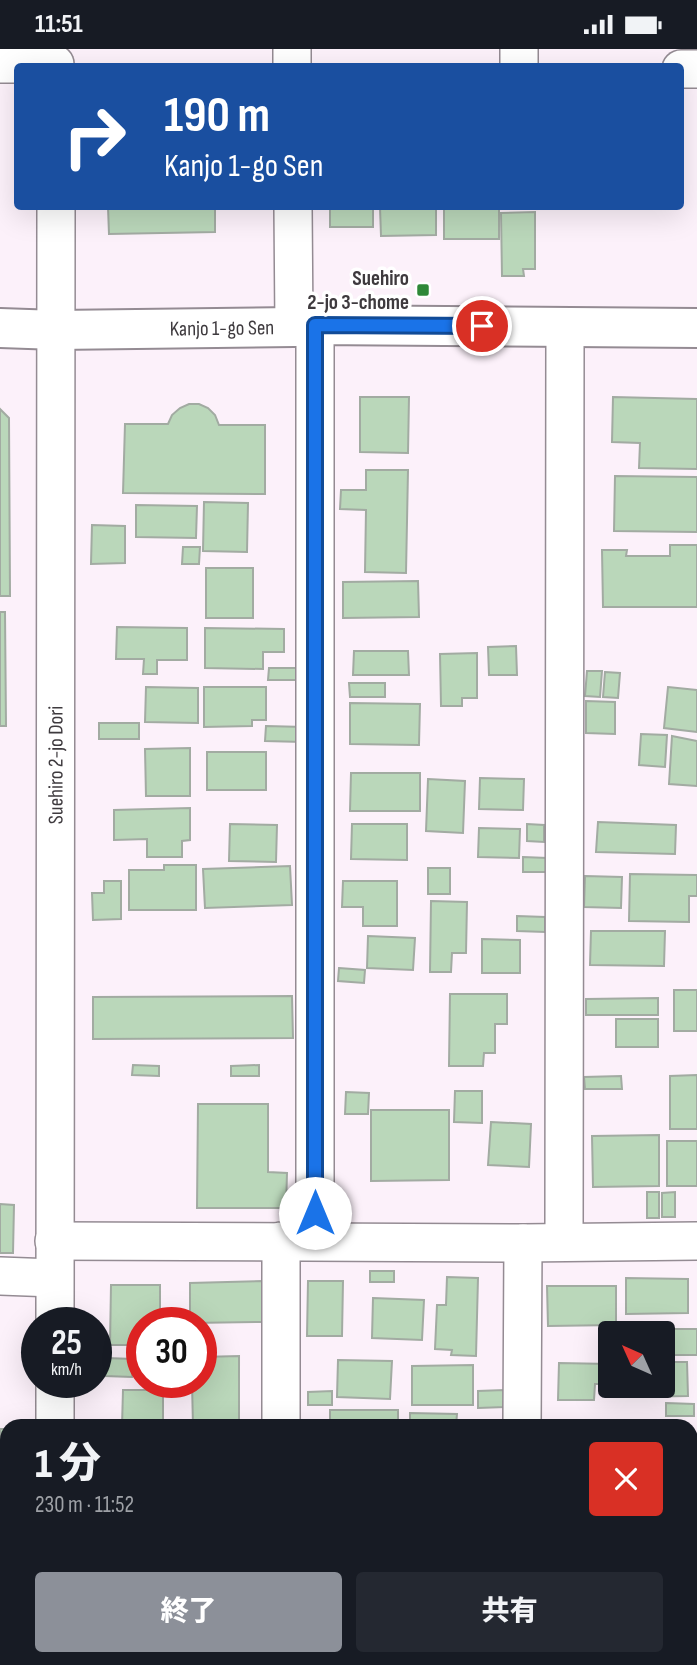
<!DOCTYPE html>
<html lang="ja">
<meta charset="utf-8">
<style>
body{margin:0;font-family:"Sofia Sans Condensed","Noto Sans JP",sans-serif;background:#242831;color:#f1f3f6;height:100vh;display:flex;flex-direction:column;font-size:26px;white-space:nowrap}
*{box-sizing:border-box;margin:0}
p{font-size:23px;color:#9ea1a6}
.icon{flex:none;width:38px;height:38px;fill:none;stroke:currentColor;stroke-width:2;stroke-linecap:round;stroke-linejoin:round}
.map{position:relative;flex:1;overflow:hidden}
.drawer{position:absolute;left:0px;top:1370px;width:698px;height:247px;display:flex;flex-direction:column;background:#171b24;border-radius:21px 21px 0 0;box-shadow:0 7px 28px #0002}
.drawer>*{flex:none}
.hud{position:absolute;left:14px;top:14px;width:670px;height:147px;border-radius:7px;box-shadow:0 7px 28px #0002;background:#1a4fa0;color:#fff;overflow:hidden}
.needle{width:46px;rotate:315deg}
.buttons{position:absolute;left:598px;top:1272px;display:grid;gap:14px}
.buttons a{display:grid;place-items:center;width:77px;height:77px;border-radius:7px;background:#171b24;box-shadow:0 7px 28px #0002;font-size:35px}
.speed{position:absolute;left:21px;top:1258px;display:flex;gap:14px;font-size:35px;font-weight:700;text-align:center}
.speed>*{display:grid;place-content:center;width:91px;height:91px;border-radius:50%;background:#171b24;box-shadow:0 7px 28px #0002;line-height:1}
.speed small{font-size:18px;font-weight:400}
.speed .limit{border:10px solid #d22;background:#fff;color:#111}
.pin{position:absolute;display:grid;place-items:center;width:60px;height:60px;color:#fff;margin:-30px;border:4px solid #fff;border-radius:50%;box-shadow:0 2px 7px #0007}
.me{position:absolute;width:77px;margin:-38px;rotate:0deg;stroke-linejoin:round;filter:drop-shadow(0 0 5px #0008)}
.turn{display:flex;align-items:center;gap:24px;height:147px;padding:0 35px;font-size:32px}
.turn .icon{width:91px;height:91px;stroke-width:2.5}
.turn b{display:block;font-size:49px;line-height:60px}
.round{display:grid;place-items:center;flex:none;width:74px;height:74px;border-radius:7px;background:#242831}
.headline{display:flex;align-items:center;justify-content:space-between;height:119px;padding:0 35px}
h1{font-size:42px;font-weight:800;line-height:52px}
.action{display:flex;gap:14px;margin-top:auto;padding:14px 35px}
.action a{flex:1;height:80px;border-radius:7px;background:#8c9099;color:#fff;font-size:28px;font-weight:800;line-height:80px;text-align:center}
.action a+a{background:#242831;color:#f1f3f6}
.status{display:flex;justify-content:space-between;align-items:center;height:49px;padding:0 35px;background:#171b24;direction:ltr}
.status svg{height:19px;fill:currentColor}
.map>svg:first-child{display:block}
.building{fill:#bad7ba;stroke:#a2aba2;stroke-width:2}
.lines{fill:none;stroke-linecap:round;stroke-linejoin:round}
.street-casing{stroke:#948b93;stroke-width:40}
.primary-casing{stroke:#948b93;stroke-width:42}
.street{stroke:#fff;stroke-width:37}
.primary{stroke:#fff;stroke-width:38}
.route-casing{stroke:#114b97;stroke-width:18}
.route{stroke:#1a73e8;stroke-width:12}
.poi-dot{fill:#2f8838;stroke:#fff;stroke-width:2.5}
.labels{text-anchor:middle;dominant-baseline:central;stroke-width:7;stroke-linejoin:round;paint-order:stroke}
.poi-label{font-size:21px;font-weight:bold;fill:#3e3a3e;stroke:#fff;text-anchor:end}
.street-label{font-size:21px;fill:#3e3a3e;stroke:#fff}
</style>
<div class="status"><b>11:51</b><svg viewBox="0 0 49 12"><path d="M0 12V9h3v3zM5 12V6h3v6zM10 12V3h3v9zM15 12V0h3v12zM26 1h20v11H26zM47 4h2v5h-2z"/></svg></div>
<div class="map">
<svg width="697" height="1616" viewBox="0 0 697 1616">
<rect width="100%" height="100%" fill="#fcf1fa"/>
<g class="building">
<path d="M108 158H215V183L109 185Z"/>
<rect x="330" y="158" width="43" height="20"/>
<path d="M380 158H436V186L381 187Z"/>
<rect x="444" y="158" width="55" height="32"/>
<path d="M535 163V220H523L524 227H502L501 164Z"/>
<path d="M360 348H409L408 404 360 403Z"/>
<path d="M613 348 697 350V420L639 419 640 394 612 393Z"/>
<path d="M189 355H199L208 359 215 366 219 376H265V445L123 444 125 375H168L172 366 180 359Z"/>
<path d="M0 360 9 369 10 547H0Z"/>
<path d="M366 421H408L406 524 365 523 366 461 340 460 341 441H366Z"/>
<path d="M615 427 697 428V483L614 482Z"/>
<path d="M204 453 248 454 247 503 203 502Z"/>
<path d="M136 456 197 457 196 489 136 488Z"/>
<path d="M92 476 125 477V514L91 515Z"/>
<path d="M670 496H697V558H603L602 501H627L626 507H670Z"/>
<path d="M183 498H200L199 515H182Z"/>
<rect x="206" y="519" width="47" height="50"/>
<path d="M418 532 419 568 343 569V533Z"/>
<path d="M0 563H5L6 677H0Z"/>
<path d="M117 578 187 579V611H157V625H143L144 610H116Z"/>
<path d="M205 579 284 580V603H263V620L205 619Z"/>
<path d="M516 597 517 626H489L488 598Z"/>
<path d="M354 602H408L409 626H353Z"/>
<path d="M477 604V649H462V657H441L440 605Z"/>
<path d="M269 619H300L299 631H268Z"/>
<path d="M587 622H602L600 648 585 647Z"/>
<path d="M605 623 620 624 618 649 603 648Z"/>
<path d="M349 634H385V648H350Z"/>
<path d="M146 638 198 639V674L145 673Z"/>
<path d="M204 638H266V671H252V677L204 678Z"/>
<path d="M668 638 697 641V683L664 679Z"/>
<path d="M586 652 615 653V685L586 684Z"/>
<path d="M350 654 420 655 419 696 350 695Z"/>
<rect x="99" y="674" width="40" height="16"/>
<path d="M266 677 304 678 303 693 265 692Z"/>
<path d="M641 685 667 686 665 718 639 716Z"/>
<path d="M672 687 697 692V737L669 735Z"/>
<path d="M190 699V747H146L145 700Z"/>
<rect x="207" y="703" width="59" height="38"/>
<path d="M351 724H420V762H350Z"/>
<path d="M480 729 524 730 523 761 479 760Z"/>
<path d="M428 730 465 732 463 784 426 782Z"/>
<path d="M190 759V791L182 792V808H147V790L114 791V761Z"/>
<path d="M598 773 676 776 675 805 596 803Z"/>
<path d="M230 775 277 776 276 813 229 812Z"/>
<path d="M352 775H407V811L351 810Z"/>
<path d="M527 775 544 776V793L527 792Z"/>
<path d="M479 779 520 780 519 809 478 808Z"/>
<path d="M523 808 547 809 546 823H523Z"/>
<path d="M164 816H196V861H129V821H164Z"/>
<path d="M290 817 292 856 205 859 203 820Z"/>
<rect x="428" y="819" width="22" height="26"/>
<path d="M630 825 697 826V847H689V873L629 872Z"/>
<path d="M585 827 622 828 621 859 584 858Z"/>
<path d="M104 832H121V870L93 871 92 844H104Z"/>
<path d="M343 832H397V877H363V858H342Z"/>
<path d="M431 852 467 853 466 904H452L451 923H430Z"/>
<path d="M517 867 545 868V883L517 882Z"/>
<path d="M591 882H665L664 917 590 916Z"/>
<path d="M368 887 415 889 413 921 367 919Z"/>
<path d="M482 890 520 891V924H482Z"/>
<path d="M339 919 365 921 364 934 338 932Z"/>
<rect x="674" y="941" width="23" height="41"/>
<path d="M450 945H507V975H495V1004H484L483 1017H449Z"/>
<path d="M292 947 293 989 93 990V948Z"/>
<path d="M658 949V966H586V950Z"/>
<rect x="616" y="970" width="42" height="28"/>
<path d="M133 1016 159 1017V1027L132 1026Z"/>
<path d="M259 1016V1027H231V1017Z"/>
<path d="M697 1026V1080H670V1027Z"/>
<path d="M621 1027 622 1040H585L584 1028Z"/>
<path d="M455 1042H482V1074L454 1073Z"/>
<path d="M346 1043 369 1044 368 1065H345Z"/>
<path d="M198 1055H268V1123L287 1124 286 1159H197Z"/>
<path d="M371 1061H449V1131L371 1132Z"/>
<path d="M491 1073 531 1075 529 1118 488 1116Z"/>
<path d="M659 1086V1137L593 1138 592 1087Z"/>
<rect x="667" y="1092" width="30" height="45"/>
<rect x="647" y="1143" width="12" height="26"/>
<path d="M675 1143V1168H662V1144Z"/>
<path d="M0 1155 14 1156 13 1204H0Z"/>
<rect x="370" y="1222" width="24" height="11"/>
<path d="M447 1228 478 1229 476 1307 451 1306 452 1301 435 1300 437 1256H446Z"/>
<path d="M626 1229 688 1230V1264L626 1265Z"/>
<path d="M262 1232 263 1273 190 1274V1234Z"/>
<path d="M308 1232H343L342 1287H307Z"/>
<path d="M111 1236H160V1274H142V1296H110Z"/>
<path d="M547 1237H616V1276L548 1277Z"/>
<path d="M373 1249 424 1251 422 1291 372 1289Z"/>
<rect x="671" y="1280" width="26" height="26"/>
<path d="M239 1307V1377H193L192 1334H201V1308Z"/>
<path d="M106 1309 133 1310 132 1328 105 1327Z"/>
<path d="M338 1311 392 1312 390 1350 337 1348Z"/>
<path d="M663 1313H687L688 1347 624 1348V1337H663Z"/>
<path d="M559 1314 610 1315 609 1335H595L594 1351H558Z"/>
<path d="M473 1316V1356H412V1317Z"/>
<path d="M123 1341H163V1377H122Z"/>
<path d="M504 1341 505 1358 478 1359V1342Z"/>
<path d="M332 1342V1356H308V1343Z"/>
<path d="M666 1354 694 1355V1367H666Z"/>
<rect x="330" y="1361" width="68" height="16"/>
<path d="M410 1364 457 1365 456 1377H410Z"/>
<rect x="628" y="1374" width="32" height="3"/>
<rect x="565" y="1375" width="42" height="2"/>
<rect x="0" y="1380" width="7" height="43"/>
<rect x="691" y="1404" width="4" height="18"/>
<rect x="0" y="1531" width="7" height="17"/>
<rect x="97" y="1610" width="48" height="6"/>
<rect x="151" y="1610" width="40" height="6"/>
<path d="M198 1610H258L256 1616H198Z"/>
<rect x="304" y="1610" width="94" height="6"/>
<rect x="405" y="1610" width="72" height="6"/>
<rect x="548" y="1610" width="64" height="6"/>
<rect x="624" y="1610" width="65" height="6"/>
</g>
<g class="lines">
<g class="street-casing">
<g id="street">
<path d="M292 0V18"/>
<path d="M0 15H55"/>
<path d="M519 18V0"/>
<path d="M681 20H697"/>
<path d="M293 158 294 278"/>
<path d="M315 276V1192"/>
<path d="M54 1192 523 1194 697 1192"/>
<path d="M281 1192V1377"/>
<path d="M564 1192 565 278"/>
<path d="M0 1227 54 1229"/>
<path id="s1" d="M55 1274 56 158"/>
<path d="M55 1334V1377"/>
<path d="M522 1377 523 1194"/>
<path d="M57 1610 58 1616"/>
<path d="M283 1610V1616"/>
<path d="M521 1616V1610"/>
</g>
</g>
<g class="primary-casing">
<g id="primary">
<path id="s2" d="M0 279 57 281 294 278 315 276 697 279"/>
</g>
</g>
<use href="#street" class="street"/>
<use href="#primary" class="primary"/>
</g>
<g class="lines">
<g class="route-casing">
<path id="route" d="M315 1164V276L482 277"/>
</g>
<use href="#route" class="route"/>
</g>
<rect class="poi-dot" x="416" y="234" width="14" height="14" rx="3.5"/>
<g class="labels">
<g class="poi-label">
<text x="409" y="229">Suehiro<tspan x="409" dy="24">2-jo 3-chome</tspan></text>
</g>
<g class="street-label">
<text stroke="none"><textPath href="#s2" startOffset="222">Kanjo 1-go Sen</textPath></text>
<text stroke="none"><textPath href="#s1" startOffset="558">Suehiro 2-jo Dori</textPath></text>
</g>
</g>
</svg>
<div class="buttons">
<a><svg class="needle" viewBox="-14 -14 28 28"><path d="M0-13l5 13h-10z" fill="#e53935"/><path d="M0 13l5-13h-10z" fill="#9ea1a6"/></svg></a>
</div>
<div class="speed"><div>25<small>km/h</small></div><div class="limit">30</div></div>
<div class="pin" style="left:482px;top:277px;background:#d93025"><svg class="icon" aria-label="arrive" viewBox="0 0 24 24"><path d="M6 21V4h12l-3 4 3 4H6"/></svg></div>
<svg class="me" style="left:315px;top:1164px" viewBox="-20 -20 40 40"><circle r="19" fill="#fff"/><path d="M0-13L10 11 0 6-10 11z" fill="#1a73e8"/></svg>
<div class="hud">
<div class="turn"><svg class="icon" aria-label="right" viewBox="0 0 24 24"><path d="M7 20v-9h11M14 6l5 5-5 5"/></svg><div><b>190 m</b>Kanjo 1-go Sen</div></div>
</div>
<section class="drawer">
<div class="headline"><div><h1>1 分</h1><p>230 m · 11:52</p></div><a class="round" style="background:#d93025;color:#fff"><svg class="icon" aria-label="close" viewBox="0 0 24 24"><path d="M6 6l12 12M18 6L6 18"/></svg></a></div>
<div class="action"><a>終了</a><a>共有</a></div>
</section>
</div>
